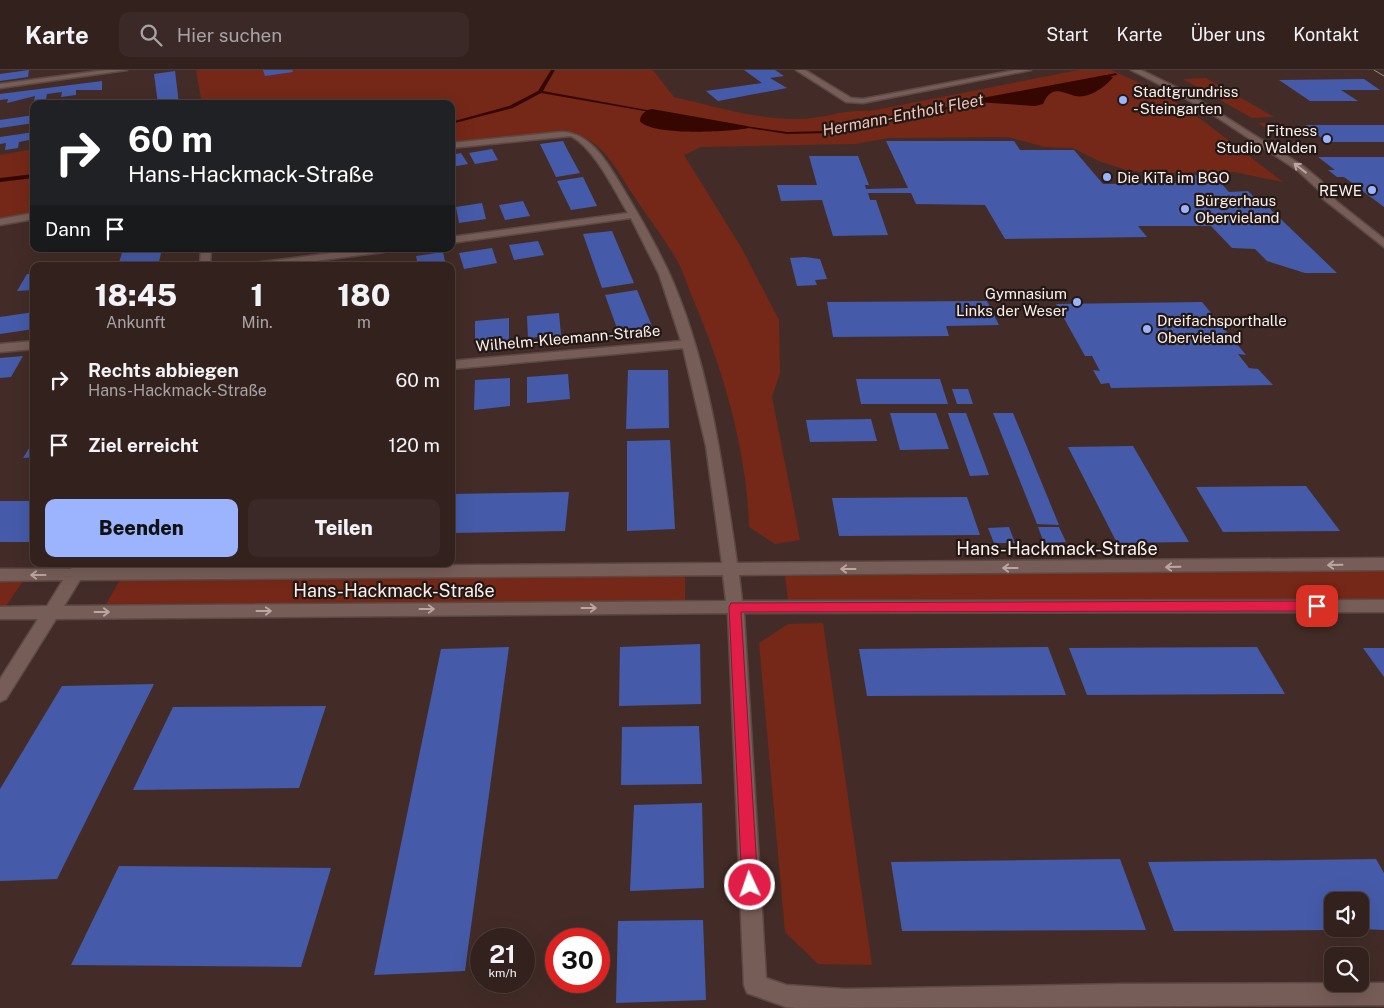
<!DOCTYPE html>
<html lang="de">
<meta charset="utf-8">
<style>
body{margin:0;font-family:"Public Sans",sans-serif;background:#3a2926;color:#f1f3f6;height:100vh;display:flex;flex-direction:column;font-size:19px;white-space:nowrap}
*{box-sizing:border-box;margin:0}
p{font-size:16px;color:#a8a3a4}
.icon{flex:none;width:28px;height:28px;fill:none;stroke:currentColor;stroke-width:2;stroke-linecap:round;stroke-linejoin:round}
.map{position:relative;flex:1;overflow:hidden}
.sheet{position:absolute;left:30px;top:192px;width:425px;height:305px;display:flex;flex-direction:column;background:#32211d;border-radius:10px;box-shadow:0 5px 20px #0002,0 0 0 1px #4d3e3b}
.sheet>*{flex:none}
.top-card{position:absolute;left:30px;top:30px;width:425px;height:152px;border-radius:10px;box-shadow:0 5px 20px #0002,0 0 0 1px #4d3e3b;background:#202124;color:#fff;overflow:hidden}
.controls{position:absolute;left:1324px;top:822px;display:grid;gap:10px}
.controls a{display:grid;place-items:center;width:45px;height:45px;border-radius:10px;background:#32211d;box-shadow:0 5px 20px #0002,0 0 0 1px #4d3e3b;font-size:25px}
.speed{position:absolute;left:470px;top:858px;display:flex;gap:10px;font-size:25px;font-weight:700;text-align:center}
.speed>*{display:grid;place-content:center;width:65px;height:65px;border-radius:50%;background:#32211d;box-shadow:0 5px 20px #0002,0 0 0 1px #4d3e3b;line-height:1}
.speed small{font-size:12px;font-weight:400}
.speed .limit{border:8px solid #d22;background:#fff;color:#111}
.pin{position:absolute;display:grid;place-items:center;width:42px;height:42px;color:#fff;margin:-21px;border-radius:10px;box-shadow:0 2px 8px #0006}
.me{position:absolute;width:55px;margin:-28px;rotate:357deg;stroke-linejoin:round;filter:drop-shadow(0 0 4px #0008)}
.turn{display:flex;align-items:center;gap:18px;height:105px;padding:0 15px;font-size:22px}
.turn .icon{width:65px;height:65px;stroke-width:2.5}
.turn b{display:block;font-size:35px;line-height:42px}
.then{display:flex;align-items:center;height:48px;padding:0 15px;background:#0003;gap:10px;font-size:19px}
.eta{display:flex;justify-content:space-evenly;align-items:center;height:85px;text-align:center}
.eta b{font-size:30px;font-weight:800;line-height:35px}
.primary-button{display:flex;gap:10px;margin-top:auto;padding:10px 15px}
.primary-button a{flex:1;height:58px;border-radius:10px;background:#9bb4fd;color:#111;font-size:20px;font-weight:800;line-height:58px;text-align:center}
.primary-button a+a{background:#3a2926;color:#f1f3f6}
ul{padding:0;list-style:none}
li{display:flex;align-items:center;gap:15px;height:65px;padding:0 15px}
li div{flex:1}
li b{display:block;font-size:19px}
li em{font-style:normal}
header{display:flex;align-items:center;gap:30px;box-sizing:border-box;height:70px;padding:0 25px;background:#32211d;border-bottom:1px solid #4d3e3b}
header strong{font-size:24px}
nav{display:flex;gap:28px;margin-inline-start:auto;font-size:18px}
.search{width:350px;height:45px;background:#3a2926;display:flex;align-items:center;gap:12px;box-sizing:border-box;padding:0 18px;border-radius:10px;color:#a8a3a4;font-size:19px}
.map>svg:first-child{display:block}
.green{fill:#752817}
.water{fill:#360701}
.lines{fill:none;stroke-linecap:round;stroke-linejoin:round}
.stream{fill:#360701;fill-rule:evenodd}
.building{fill:#455ba9}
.minor-casing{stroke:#5c4944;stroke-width:3}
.minor{fill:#775d57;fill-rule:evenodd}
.tram{stroke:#9e8b86;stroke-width:1}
.oneway{stroke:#bba6a1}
.route{fill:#e11d48;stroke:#92132f}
.poi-dot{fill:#9bb4fd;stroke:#221815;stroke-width:2}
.labels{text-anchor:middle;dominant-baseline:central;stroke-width:4.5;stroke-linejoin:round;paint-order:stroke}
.far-poi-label{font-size:15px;fill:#ffefeb;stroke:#221815;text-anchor:start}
.far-street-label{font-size:15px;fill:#ffefeb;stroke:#221815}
.far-water-label{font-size:16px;font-style:italic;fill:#f7c3b6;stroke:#221815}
.street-label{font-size:18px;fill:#ffefeb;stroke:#221815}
</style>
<header>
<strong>Karte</strong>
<div class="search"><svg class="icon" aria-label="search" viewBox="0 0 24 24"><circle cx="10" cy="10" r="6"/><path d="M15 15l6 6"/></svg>Hier suchen</div>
<nav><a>Start</a><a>Karte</a><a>Über uns</a><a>Kontakt</a></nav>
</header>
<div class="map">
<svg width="1384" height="938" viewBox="0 0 1384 938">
<rect width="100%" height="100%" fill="#432c27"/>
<g class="green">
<path d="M196 0H653L674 27C714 36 757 50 798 49 823 49 844 39 870 41L1079 0H1111L1140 13 1189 40 1283 112 1234 102 1151 103 1126 100 1099 91 1073 78 1045 77 1008 67 888 68 855 74 701 77 684 85 741 177 779 250 780 303 772 327 800 470 775 474 749 457C747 380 723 299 693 229 687 215 683 199 675 187 662 165 646 145 632 123 615 97 600 66 566 62L451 74V34H202Z"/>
<path d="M1206 8 1274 47 1252 48 1183 9Z"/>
<path d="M1258 53H1282L1301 64H1276Z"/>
<path d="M34 79V143L0 149V85Z"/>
<path d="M1384 500V529L788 530 785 506Z"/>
<path d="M685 506V531L106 534 120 510Z"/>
<path d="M0 511H23L6 536H0Z"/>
<path d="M823 553 872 895 818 894 785 862 759 573 788 554Z"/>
</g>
<g class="water">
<path d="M1106 5 1113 7C1106 17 1088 29 1075 26 1060 22 1052 15 1043 34L1035 36 976 32 982 28Z"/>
<path d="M652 39 747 56 749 58C730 62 650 66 640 51 640 45 645 40 652 39Z"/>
</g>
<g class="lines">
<g class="stream">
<path d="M551 0H555L543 21 658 42 656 43 541 23 513 38 451 54V52L509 36 538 21Z"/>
<path d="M1116 3 1117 5 1099 8 1097 7Z"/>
<path d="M986 29 988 31 828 63 787 64 736 56 738 55 787 62 828 61Z"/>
<path d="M34 104V108L0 112V108Z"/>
</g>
</g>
<g class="building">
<path d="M29 0 28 7 0 11V4Z"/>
<path d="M263 0H292L293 2 265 6Z"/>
<path d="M744 0H775L784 6 770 8 787 18 718 31 706 21 762 13Z"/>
<path d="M175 1 179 34H158L154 4Z"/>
<path d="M1364 9 1380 20H1341L1358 31H1310L1279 10Z"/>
<path d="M102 11V20H76V25L61 27 62 22 47 24 46 29 34 31 35 26 7 33 8 29 0 30V24Z"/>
<path d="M34 45V53L0 58V50Z"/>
<path d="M1305 55H1384V72H1327Z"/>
<path d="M34 62V69L19 72 18 78 5 80 6 73 0 74V67Z"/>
<path d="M563 71 568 81 580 103 556 107 540 74Z"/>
<path d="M886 71H1014L1020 80H1074L1103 114 1175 113 1191 104 1220 112 1229 122 1248 121 1257 130H1261L1337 203H1305L1267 191 1255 179 1232 178 1211 156H1138L1147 167 1005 169 985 135 916 134 911 123H868L870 130H876L888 165 833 166 822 130 781 131 777 115H817L809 86H858L869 115H865L866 119 908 118Z"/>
<path d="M492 79 498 90 475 94 469 83Z"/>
<path d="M461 83 468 94 451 97V85Z"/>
<path d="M1318 87H1384V137L1344 107H1337L1328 100H1335Z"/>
<path d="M583 107 597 136 571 140 557 111Z"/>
<path d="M523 131 530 146 505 150 499 135Z"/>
<path d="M482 133 486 149 459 153 456 137Z"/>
<path d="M612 161 634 213 602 218 583 164Z"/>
<path d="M538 171 544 185 514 190 509 175Z"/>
<path d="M492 178 497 193 464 199 459 183Z"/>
<path d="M123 179H162L158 196H118Z"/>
<path d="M443 182 446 196H418L416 186Z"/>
<path d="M805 187 820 189 827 209 815 210 817 215 797 216 790 188Z"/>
<path d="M27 204H34V220L17 221Z"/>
<path d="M637 220 652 256 618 261 605 225Z"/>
<path d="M987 231 999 255 946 256 949 266 833 267 827 232Z"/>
<path d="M1202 232 1246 285 1238 284 1249 298 1258 299 1273 315 1111 318 1109 313 1101 314 1093 300 1100 301 1092 286H1085L1056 234Z"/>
<path d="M34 242V259L0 264V247Z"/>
<path d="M559 243 561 265 528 268 527 246Z"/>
<path d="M509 248V271L475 274V251Z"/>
<path d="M455 254V276H451V255Z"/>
<path d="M23 286 11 307 0 308V288Z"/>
<path d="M628 300H668L669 358 626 359Z"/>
<path d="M568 304 570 329 527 333V307Z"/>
<path d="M510 308V336L474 340 475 310Z"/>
<path d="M856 309H940L948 334H861Z"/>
<path d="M952 319H968L973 334H957Z"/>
<path d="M890 343H936L949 379 900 380Z"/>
<path d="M948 343H966L989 405 970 406Z"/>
<path d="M993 343H1013L1059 455 1037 454Z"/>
<path d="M871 349 877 371 810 372 806 350Z"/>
<path d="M34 369V387L23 388 31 375Z"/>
<path d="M670 370 675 459 627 461V371Z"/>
<path d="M1133 376 1189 472 1117 473 1068 377Z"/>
<path d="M1306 416 1340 461 1223 462 1196 417Z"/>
<path d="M569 422 565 461 451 463V424Z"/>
<path d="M967 427 980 465 839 466 832 428Z"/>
<rect x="0" y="431" width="34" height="41"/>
<path d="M1009 457 1015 473H994L988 458Z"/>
<path d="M1038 457H1059L1066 472 1044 473Z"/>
<path d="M700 574 701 634 619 636 620 577Z"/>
<path d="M509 577 465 901 374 905 441 579Z"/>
<path d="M1048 577 1066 625 867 626 859 579Z"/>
<path d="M1257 577 1285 624 1087 625 1069 578Z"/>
<path d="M1363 578H1384V607Z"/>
<path d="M154 614 57 809 0 811V719L62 616Z"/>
<path d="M326 636 299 718 133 720 173 637Z"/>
<path d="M699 656 702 714 621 715 622 657Z"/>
<path d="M702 733 704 818 630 821 634 735Z"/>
<path d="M1120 789 1146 860 902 861 891 792Z"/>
<path d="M1376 789 1384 803V860L1360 859V831H1332V860L1174 861 1148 792Z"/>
<path d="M119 796 331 798 301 897 71 895Z"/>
<path d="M703 850 706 930 616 933 618 851Z"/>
</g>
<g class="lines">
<g class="minor-casing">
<g id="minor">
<path d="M106 0H127L0 18V14Z"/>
<path d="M796 0H805L851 28 863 29 1016 0H1031L863 33 846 32Z"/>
<path d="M1131 0H1141L1186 22 1303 96 1321 111 1336 131 1384 169V177L1322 128 1323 124 1297 100 1215 46 1180 25Z"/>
<path d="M561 62C591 62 608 94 622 117 639 145 655 173 669 203 709 291 723 399 737 493L1384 488V500L739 505 742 531 1384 530V542L744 543 766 908 786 915 845 919 1122 914 1384 913V935L796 938 786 937 747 923 744 915 728 543 56 549 6 629 0 632V609L38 549H0V537L47 536 63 510 0 511V499H71L74 494H90L87 498 722 493 706 376 683 278 451 299V291L681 271 659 204 631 148 451 173V167L628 143C614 120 595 79 571 66L451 78V73ZM723 505 726 531 64 536 80 510Z"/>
<path d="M34 143V149L0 155V149Z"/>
<path d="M201 179H211L210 196H200Z"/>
<path d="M363 179H389L384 182 277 196H250L255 193Z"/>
<path d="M34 271V279L0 282V274Z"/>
</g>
</g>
<use href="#minor" class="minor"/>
<path class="tram" d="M1374 0 1384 6"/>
</g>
<defs><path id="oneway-shaft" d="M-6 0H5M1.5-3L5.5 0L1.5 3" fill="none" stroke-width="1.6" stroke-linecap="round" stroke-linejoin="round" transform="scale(1.25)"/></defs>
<g class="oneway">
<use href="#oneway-shaft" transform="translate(1300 98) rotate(-142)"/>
<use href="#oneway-shaft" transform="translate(1335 495) rotate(179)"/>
<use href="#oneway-shaft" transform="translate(1173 497) rotate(179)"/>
<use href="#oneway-shaft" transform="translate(1010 498) rotate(180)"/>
<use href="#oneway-shaft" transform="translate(848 499) rotate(180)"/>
<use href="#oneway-shaft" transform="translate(38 505) rotate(180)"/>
<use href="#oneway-shaft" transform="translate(589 538)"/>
<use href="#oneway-shaft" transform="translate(427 539)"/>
<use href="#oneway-shaft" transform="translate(264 541)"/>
<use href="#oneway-shaft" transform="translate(102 542)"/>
</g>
<path class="route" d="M1317 531 1323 536 1317 541 741 542 758 815 756 821 750 823 745 821 742 815 729 537 731 533Z"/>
<g class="poi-dot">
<circle cx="1123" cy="30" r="5"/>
<circle cx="1327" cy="69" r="5"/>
<circle cx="1107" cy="107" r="5"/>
<circle cx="1372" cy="120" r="5"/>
<circle cx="1185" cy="139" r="5"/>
<circle cx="1077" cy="232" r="5"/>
<circle cx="1147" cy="259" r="5"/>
</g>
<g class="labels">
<g class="far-poi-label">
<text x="1133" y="21">Stadtgrundriss<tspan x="1133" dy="17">- Steingarten</tspan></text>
<text x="1317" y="60" text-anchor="end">Fitness<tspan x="1317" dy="17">Studio Walden</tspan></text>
<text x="1117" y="107">Die KiTa im BGO</text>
<text x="1362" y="120" text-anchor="end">REWE</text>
<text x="1195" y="130">Bürgerhaus<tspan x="1195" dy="17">Obervieland</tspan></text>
<text x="1067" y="223" text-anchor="end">Gymnasium<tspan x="1067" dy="17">Links der Weser</tspan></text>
<text x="1157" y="250">Dreifachsporthalle<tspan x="1157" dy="17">Obervieland</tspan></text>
</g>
<g class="far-street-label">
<text transform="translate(568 268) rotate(-5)">Wilhelm-Kleemann-Straße</text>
</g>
<g class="far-water-label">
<text transform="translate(903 45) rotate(-11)">Hermann-Entholt Fleet</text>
</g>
<g class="street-label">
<text x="1057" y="478">Hans-Hackmack-Straße</text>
<text x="394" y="520">Hans-Hackmack-Straße</text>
</g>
</g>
</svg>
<div class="controls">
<a><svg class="icon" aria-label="sound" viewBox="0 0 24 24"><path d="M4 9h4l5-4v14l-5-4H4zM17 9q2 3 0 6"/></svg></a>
<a><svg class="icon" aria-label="search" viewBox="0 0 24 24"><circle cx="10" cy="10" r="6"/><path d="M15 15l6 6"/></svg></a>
</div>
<div class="speed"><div>21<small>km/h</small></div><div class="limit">30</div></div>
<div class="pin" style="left:1317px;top:536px;background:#d93025"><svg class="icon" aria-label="arrive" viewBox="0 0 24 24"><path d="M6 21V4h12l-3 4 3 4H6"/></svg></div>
<svg class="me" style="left:750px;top:815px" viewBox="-20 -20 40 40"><circle r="17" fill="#e11d48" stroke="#fff" stroke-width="3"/><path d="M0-11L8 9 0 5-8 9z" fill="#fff"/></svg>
<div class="top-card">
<div class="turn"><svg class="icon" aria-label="right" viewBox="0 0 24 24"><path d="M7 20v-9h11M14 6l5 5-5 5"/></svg><div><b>60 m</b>Hans-Hackmack-Straße</div></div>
<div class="then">Dann<svg class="icon" aria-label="arrive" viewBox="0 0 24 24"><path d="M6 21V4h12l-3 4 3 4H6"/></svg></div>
</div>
<section class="sheet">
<div class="eta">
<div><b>18:45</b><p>Ankunft</p></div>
<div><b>1</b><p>Min.</p></div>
<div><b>180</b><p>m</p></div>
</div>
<ul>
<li><svg class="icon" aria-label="right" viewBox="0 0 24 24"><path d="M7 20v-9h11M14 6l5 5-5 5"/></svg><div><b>Rechts abbiegen</b><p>Hans-Hackmack-Straße</p></div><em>60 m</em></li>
<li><svg class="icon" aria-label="arrive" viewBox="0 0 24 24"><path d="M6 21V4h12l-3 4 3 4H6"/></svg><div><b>Ziel erreicht</b></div><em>120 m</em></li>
</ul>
<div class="primary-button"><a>Beenden</a><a>Teilen</a></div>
</section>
</div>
